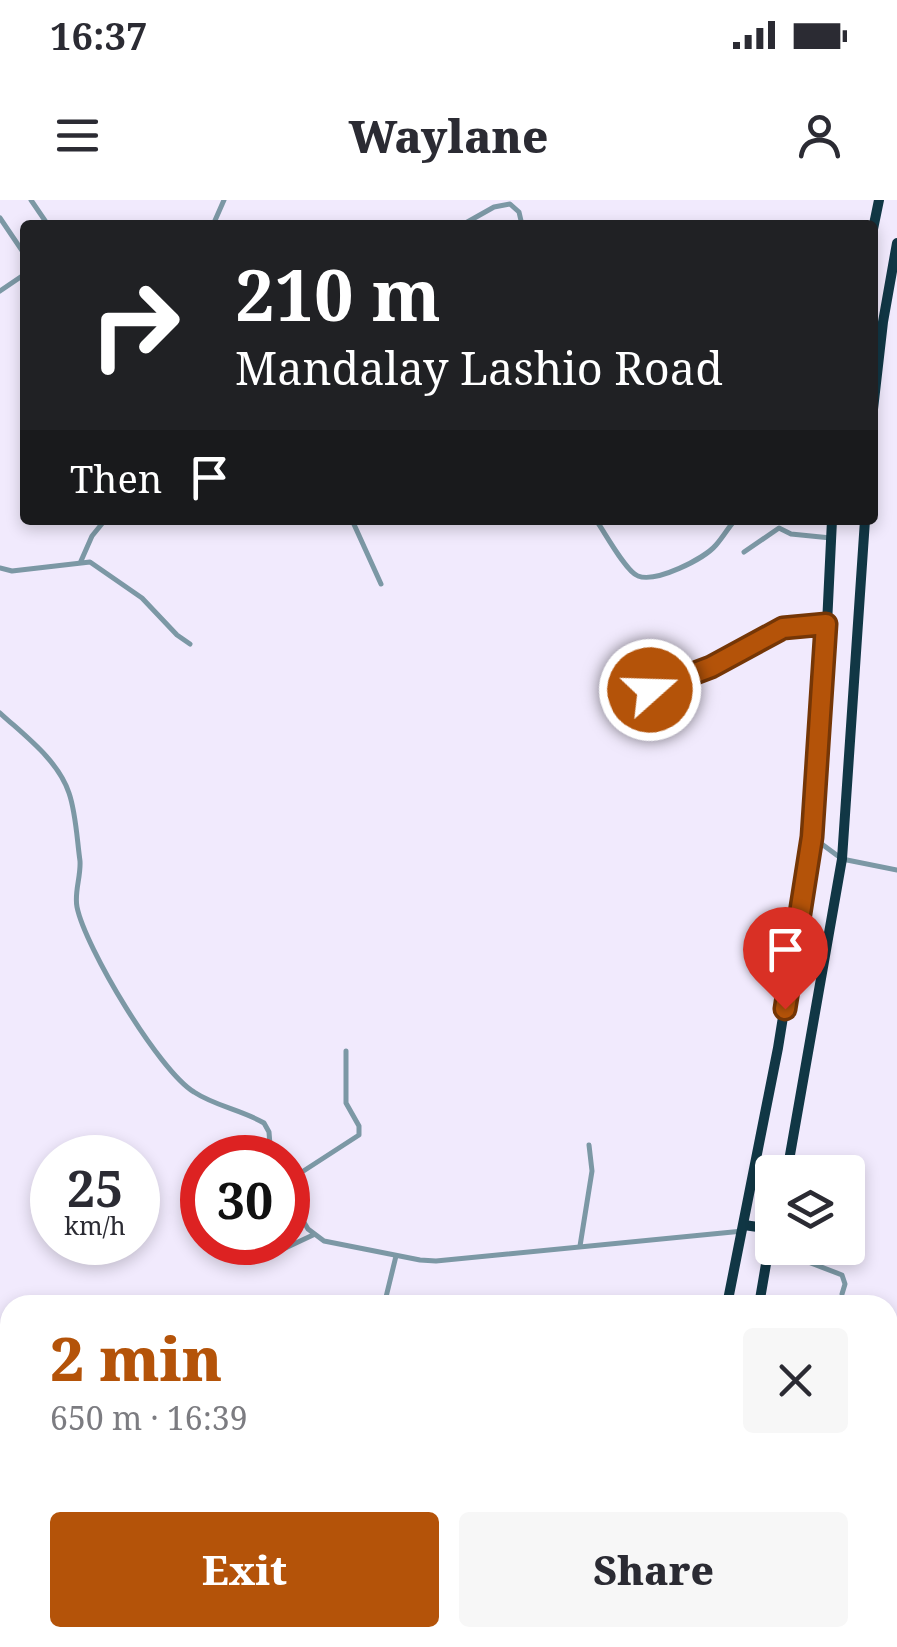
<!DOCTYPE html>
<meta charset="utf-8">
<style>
body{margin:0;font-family:"Noto Serif",serif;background:#f7f7f7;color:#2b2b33;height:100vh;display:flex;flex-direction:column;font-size:38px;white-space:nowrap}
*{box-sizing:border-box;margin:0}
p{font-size:32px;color:#7c7c81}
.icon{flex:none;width:55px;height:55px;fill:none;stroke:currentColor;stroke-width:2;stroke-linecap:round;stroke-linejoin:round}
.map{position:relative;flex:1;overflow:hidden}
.details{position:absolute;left:0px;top:1095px;width:898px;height:352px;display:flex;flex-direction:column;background:#fff;border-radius:30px 30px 0 0;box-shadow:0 5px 15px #0003}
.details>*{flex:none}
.hud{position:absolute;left:20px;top:20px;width:858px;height:305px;border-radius:10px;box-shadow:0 5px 15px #0003;background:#202124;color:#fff;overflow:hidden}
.controls{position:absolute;left:755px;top:955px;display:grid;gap:20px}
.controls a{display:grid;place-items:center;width:110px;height:110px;border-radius:10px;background:#fff;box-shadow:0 5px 15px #0003;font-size:50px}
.speed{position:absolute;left:30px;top:935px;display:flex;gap:20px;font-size:50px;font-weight:700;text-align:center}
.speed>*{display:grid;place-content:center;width:130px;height:130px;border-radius:50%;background:#fff;box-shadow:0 5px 15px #0003;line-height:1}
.speed small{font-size:25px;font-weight:400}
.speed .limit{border:15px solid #d22;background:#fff;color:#111}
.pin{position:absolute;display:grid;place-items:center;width:85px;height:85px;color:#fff;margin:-102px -42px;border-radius:50% 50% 50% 0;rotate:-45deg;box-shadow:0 0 10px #0007}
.pin .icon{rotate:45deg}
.me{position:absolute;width:110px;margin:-55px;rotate:70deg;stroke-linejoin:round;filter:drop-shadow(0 0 8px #0008)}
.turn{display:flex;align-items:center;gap:35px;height:210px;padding:0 50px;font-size:45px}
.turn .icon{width:130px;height:130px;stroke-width:2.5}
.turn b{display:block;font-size:70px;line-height:85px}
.then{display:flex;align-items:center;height:95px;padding:0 50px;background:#0003;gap:20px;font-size:38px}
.round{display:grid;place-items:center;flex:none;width:105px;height:105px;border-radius:10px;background:#f7f7f7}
.head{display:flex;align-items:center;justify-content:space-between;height:170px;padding:0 50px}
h1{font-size:60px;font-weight:800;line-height:75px;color:#b45309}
.action{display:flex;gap:20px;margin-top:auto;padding:20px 50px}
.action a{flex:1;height:115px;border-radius:10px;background:#b45309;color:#fff;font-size:40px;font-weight:800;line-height:115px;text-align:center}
.action a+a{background:#f7f7f7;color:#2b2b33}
.status{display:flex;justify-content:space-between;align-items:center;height:70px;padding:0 50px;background:#fff;direction:ltr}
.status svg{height:28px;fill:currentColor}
header{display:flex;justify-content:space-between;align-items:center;height:130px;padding:0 50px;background:#fff;font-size:45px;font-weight:800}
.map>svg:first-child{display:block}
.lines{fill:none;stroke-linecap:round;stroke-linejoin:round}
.street{stroke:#7c98a5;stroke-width:5}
.highway{stroke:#113745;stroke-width:10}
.route-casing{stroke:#753606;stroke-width:25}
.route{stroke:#b45309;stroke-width:18}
</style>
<div class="status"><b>16:37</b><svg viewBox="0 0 49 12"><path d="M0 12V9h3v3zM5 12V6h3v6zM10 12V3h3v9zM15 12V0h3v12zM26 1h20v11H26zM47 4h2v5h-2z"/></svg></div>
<header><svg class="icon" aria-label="menu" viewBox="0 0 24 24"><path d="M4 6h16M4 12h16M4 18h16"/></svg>Waylane<svg class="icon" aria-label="person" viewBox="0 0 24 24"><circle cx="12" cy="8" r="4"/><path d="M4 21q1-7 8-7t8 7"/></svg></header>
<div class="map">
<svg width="897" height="1447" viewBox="0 0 897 1447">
<rect width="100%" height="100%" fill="#f1eafd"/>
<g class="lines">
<g class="street">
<path d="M31 0 48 25"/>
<path d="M0 18 25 55"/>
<path d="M213 25 224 0"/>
<path d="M462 25 494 7 510 4 519 12 522 25"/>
<path d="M0 91 25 74"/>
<path d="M352 320 381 384"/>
<path d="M596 320C604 331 626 372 638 376 656 383 704 359 716 345 723 337 728 328 735 320"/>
<path d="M744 352 779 328 791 334 831 338"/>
<path d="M81 361 92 336 105 320"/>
<path d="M0 368 12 371 90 362 142 398 177 435 190 444"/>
<path d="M623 461 633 493 637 496 711 467 783 428 826 424"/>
<path d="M0 513C25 536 58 560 69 593 76 613 77 640 80 661 81 677 74 692 77 707 85 747 159 871 194 892 215 906 242 910 264 923L269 932 271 958"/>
<path d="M815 639 842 659 897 670"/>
<path d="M288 981 359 935V926L346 903V851"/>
<path d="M288 996 308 1029 324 1041 420 1060 436 1061 743 1031"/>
<path d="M580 1046 592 971 589 945"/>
<path d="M772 1048 842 1075 845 1084 842 1094"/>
<path d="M264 1058 313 1035"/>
<path d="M386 1097 396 1056"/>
<path d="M0 1201 10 1211"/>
<path d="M0 1258 10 1252"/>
<path d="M888 1427 894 1422"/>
<path d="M219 1438 227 1447"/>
<path d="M546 1438 554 1447"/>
<path d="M154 1447 162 1438"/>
<path d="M251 1447 261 1438"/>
<path d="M862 1447 874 1438"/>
</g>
<g class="highway">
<path d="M872 34 879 0"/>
<path d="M872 218 883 122 897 43"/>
<path d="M787 972 842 659 865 320"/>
<path d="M744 1025 772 1029 759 1105"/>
<path d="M727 1105 778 848 812 637 824 487 832 320"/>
<path d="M380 1447 385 1438"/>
<path d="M421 1447 425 1438"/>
</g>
</g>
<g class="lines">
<g class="route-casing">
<path id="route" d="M650 490 711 467 783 428 826 424 812 637 785 809"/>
</g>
<use href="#route" class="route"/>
</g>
</svg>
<div class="controls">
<a><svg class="icon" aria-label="layers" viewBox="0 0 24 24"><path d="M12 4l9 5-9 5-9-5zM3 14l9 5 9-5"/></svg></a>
</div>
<div class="speed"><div>25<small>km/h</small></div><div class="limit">30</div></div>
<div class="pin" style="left:785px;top:809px;background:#d93025"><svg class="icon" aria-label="arrive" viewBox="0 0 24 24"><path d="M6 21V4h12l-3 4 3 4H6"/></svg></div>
<svg class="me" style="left:650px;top:490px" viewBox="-20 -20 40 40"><circle r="17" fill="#b45309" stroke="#fff" stroke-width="3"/><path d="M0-11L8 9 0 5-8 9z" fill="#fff"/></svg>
<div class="hud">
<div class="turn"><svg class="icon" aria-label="right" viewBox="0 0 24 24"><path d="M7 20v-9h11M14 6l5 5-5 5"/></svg><div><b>210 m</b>Mandalay Lashio Road</div></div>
<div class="then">Then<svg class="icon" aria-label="arrive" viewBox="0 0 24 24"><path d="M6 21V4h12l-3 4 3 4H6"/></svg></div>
</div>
<section class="details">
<div class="head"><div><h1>2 min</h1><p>650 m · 16:39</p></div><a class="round"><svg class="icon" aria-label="close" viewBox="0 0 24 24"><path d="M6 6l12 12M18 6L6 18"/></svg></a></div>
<div class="action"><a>Exit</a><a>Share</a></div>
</section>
</div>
